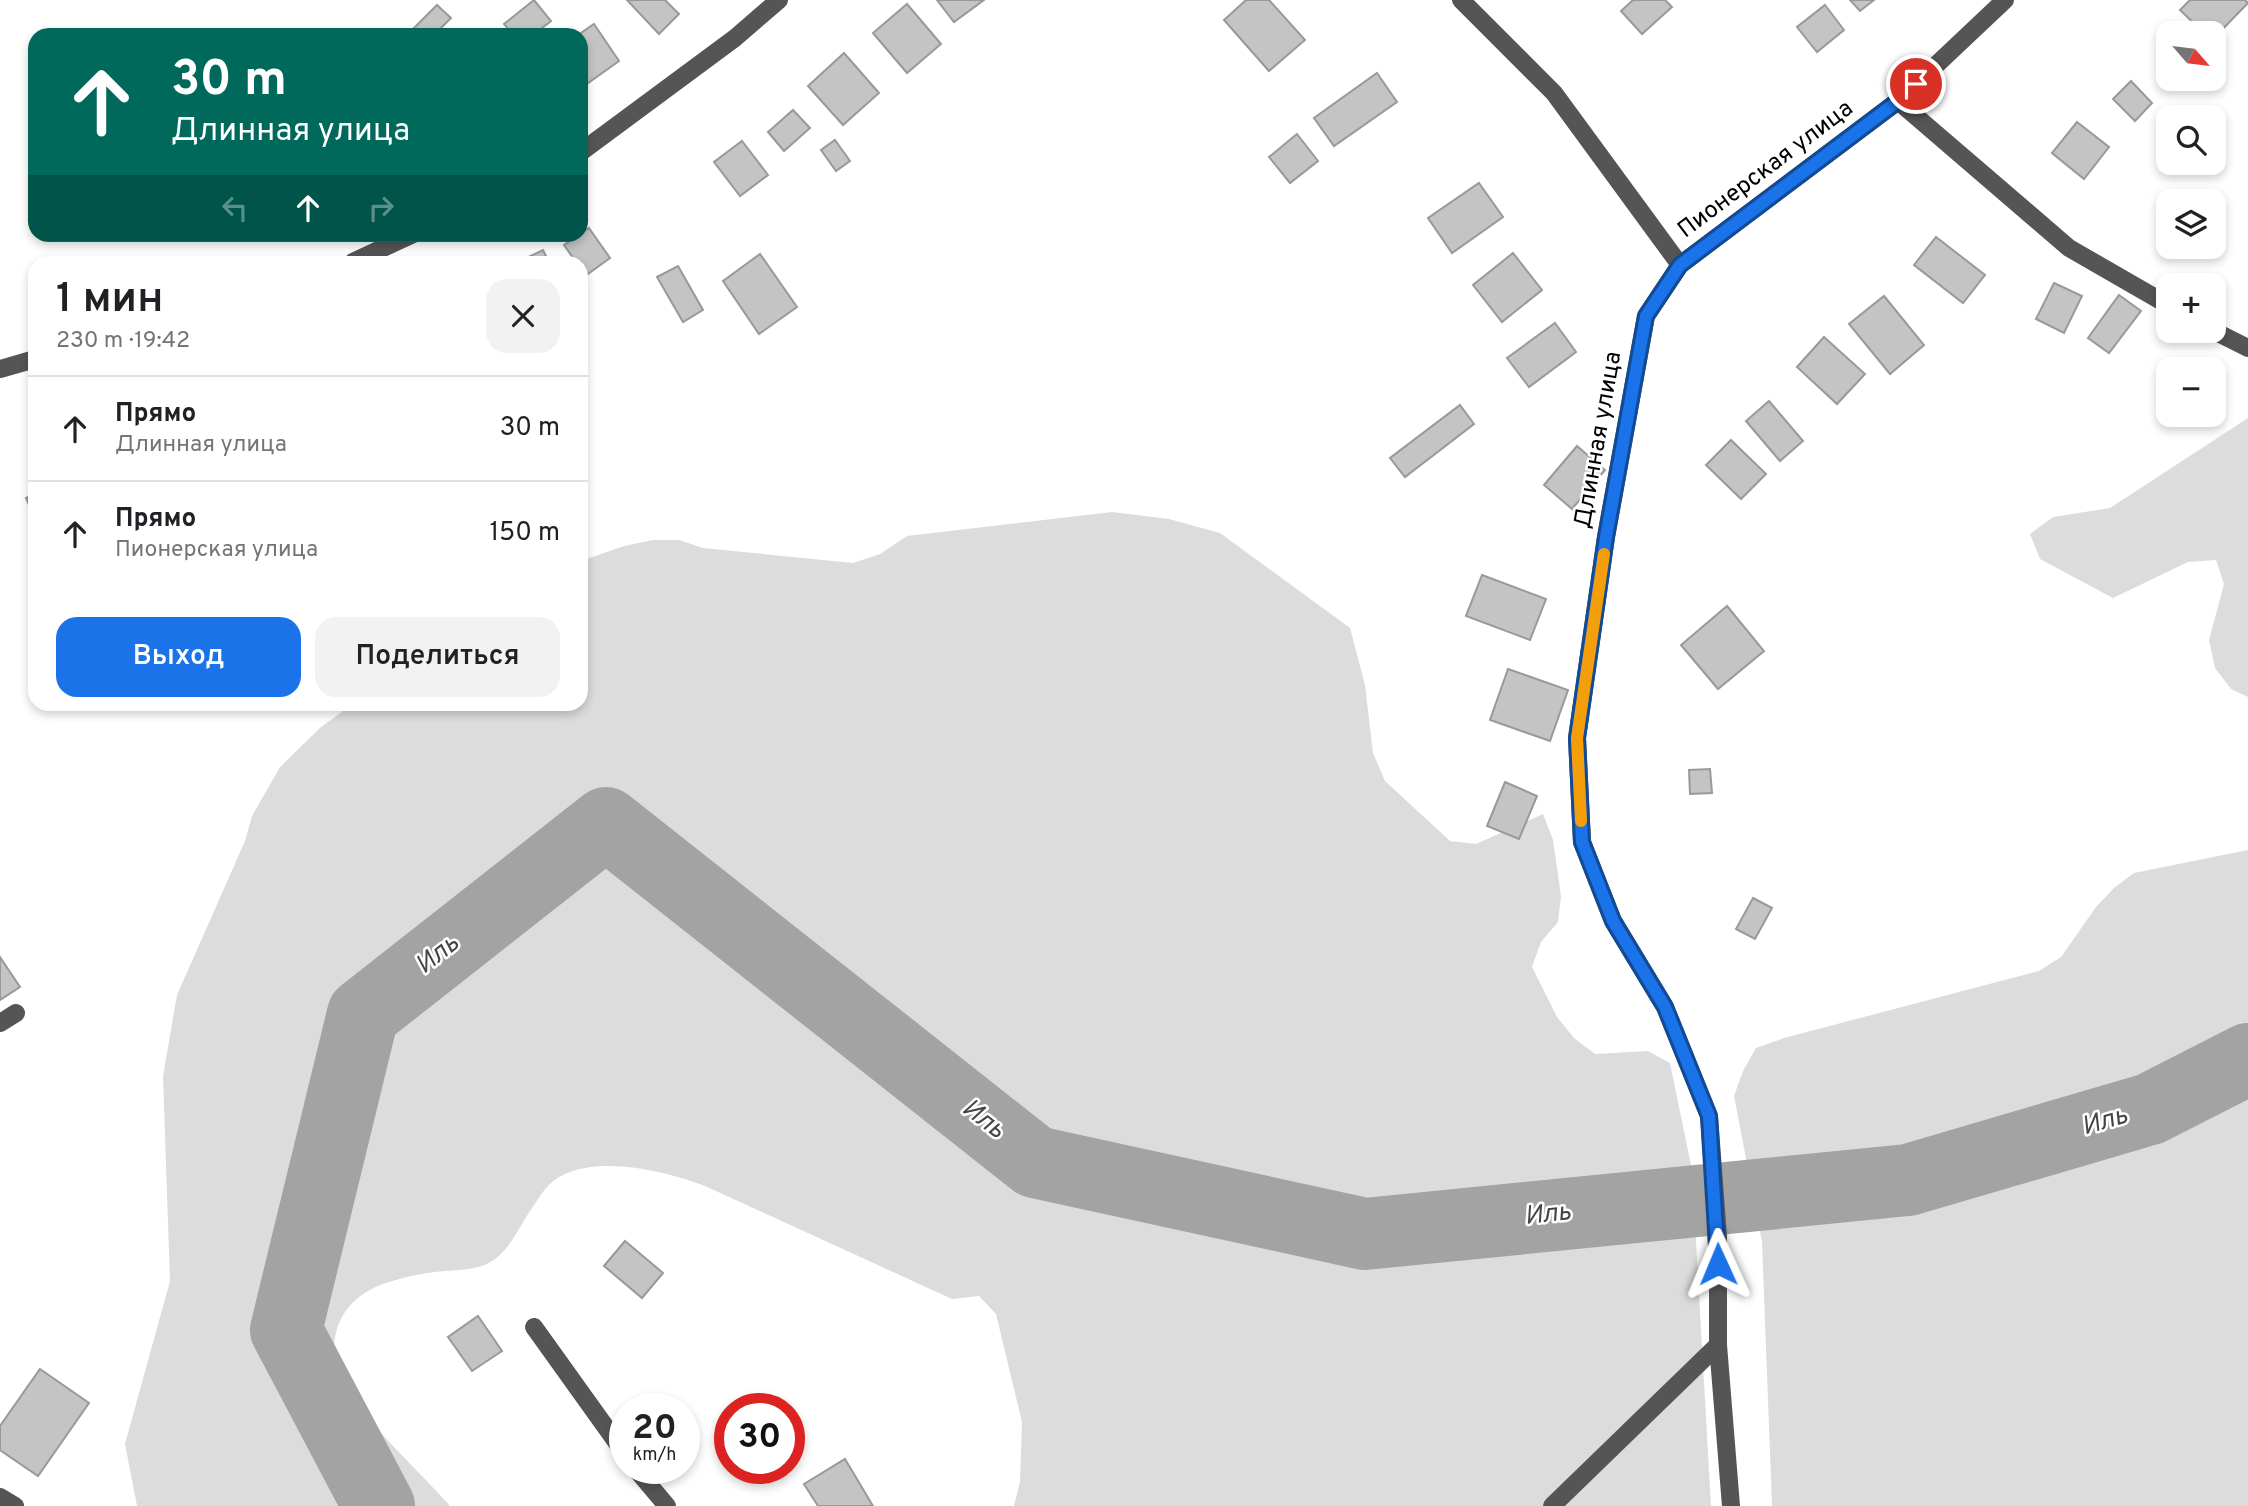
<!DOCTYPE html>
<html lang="ru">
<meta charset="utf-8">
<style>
body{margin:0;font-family:Overpass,sans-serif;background:#f2f2f2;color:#202124;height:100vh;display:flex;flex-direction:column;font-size:26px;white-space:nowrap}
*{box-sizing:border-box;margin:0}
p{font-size:23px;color:#757577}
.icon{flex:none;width:38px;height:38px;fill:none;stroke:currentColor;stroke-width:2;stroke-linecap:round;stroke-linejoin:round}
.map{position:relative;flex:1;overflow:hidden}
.side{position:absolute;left:28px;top:256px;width:560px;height:455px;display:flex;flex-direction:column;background:#fff;border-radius:21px;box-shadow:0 4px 10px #0003}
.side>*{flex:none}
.hud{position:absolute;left:28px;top:28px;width:560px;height:214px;border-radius:21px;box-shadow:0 4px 10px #0003;background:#00695c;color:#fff;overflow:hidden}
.needle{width:46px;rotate:118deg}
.controls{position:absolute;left:2156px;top:21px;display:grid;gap:14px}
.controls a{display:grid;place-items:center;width:70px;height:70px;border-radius:14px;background:#fff;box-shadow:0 4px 10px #0003;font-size:35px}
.speed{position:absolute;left:609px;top:1393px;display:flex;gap:14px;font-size:35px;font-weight:700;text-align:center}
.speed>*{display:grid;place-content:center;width:91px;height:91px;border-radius:50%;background:#fff;box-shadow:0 4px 10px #0003;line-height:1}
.speed small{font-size:18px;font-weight:400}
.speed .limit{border:10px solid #d22;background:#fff;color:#111}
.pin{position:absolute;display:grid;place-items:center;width:60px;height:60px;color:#fff;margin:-30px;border:4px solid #fff;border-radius:50%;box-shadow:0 2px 7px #0007}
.me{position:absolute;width:77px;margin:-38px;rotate:359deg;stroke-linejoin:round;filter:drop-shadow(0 0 5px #0008)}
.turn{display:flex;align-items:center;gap:24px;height:147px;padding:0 28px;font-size:32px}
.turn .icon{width:91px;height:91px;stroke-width:2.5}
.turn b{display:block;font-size:49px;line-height:60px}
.lanes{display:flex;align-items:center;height:66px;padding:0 28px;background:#0003;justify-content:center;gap:35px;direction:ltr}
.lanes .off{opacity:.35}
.round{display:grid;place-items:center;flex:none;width:74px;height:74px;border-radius:21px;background:#f2f2f2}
.overview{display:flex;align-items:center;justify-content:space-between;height:119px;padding:0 28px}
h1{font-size:42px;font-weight:600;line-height:52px}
.action{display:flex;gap:14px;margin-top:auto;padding:14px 28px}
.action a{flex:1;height:80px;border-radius:21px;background:#1a73e8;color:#fff;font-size:28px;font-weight:600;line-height:80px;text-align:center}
.action a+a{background:#f2f2f2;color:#202124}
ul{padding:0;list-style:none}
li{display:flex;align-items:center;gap:21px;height:105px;padding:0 28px;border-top:2px solid #e0e0e0}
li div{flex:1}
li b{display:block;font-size:26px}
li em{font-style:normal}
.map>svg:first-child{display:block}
.green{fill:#dcdcdc}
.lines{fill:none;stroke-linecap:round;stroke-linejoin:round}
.river{stroke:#a3a3a3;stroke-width:72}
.building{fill:#c4c4c4;stroke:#999;stroke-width:2}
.minor{stroke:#555;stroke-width:18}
.route-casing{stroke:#114b97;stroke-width:18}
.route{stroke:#1a73e8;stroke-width:12}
.slow{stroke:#f59e0b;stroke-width:12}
.labels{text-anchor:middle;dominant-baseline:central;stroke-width:5;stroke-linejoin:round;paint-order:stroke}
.street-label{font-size:24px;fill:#000;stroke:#fff}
.water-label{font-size:26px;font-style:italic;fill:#444;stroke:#fff}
</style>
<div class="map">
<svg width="2248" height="1506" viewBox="0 0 2248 1506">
<rect width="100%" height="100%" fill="#fff"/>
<g class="green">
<path d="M2248 418V697L2231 689 2215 668 2209 640 2224 584 2216 560 2188 562 2113 598 2040 559 2030 534 2053 517 2110 508Z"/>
<path d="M1112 512 1169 519 1220 533 1350 628 1365 685 1373 753 1385 781 1450 841 1476 844 1543 814 1553 840 1561 896 1558 922 1541 942 1532 967 1557 1017 1574 1038 1595 1054 1648 1051 1670 1063 1692 1170 1711 1506H1014L1020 1482 1022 1422 996 1314 979 1296 952 1299 705 1186C665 1171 583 1150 548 1186 542 1192 537 1201 532 1208 518 1228 510 1252 487 1264 472 1271 450 1270 434 1272 417 1274 400 1278 383 1284 333 1302 320 1352 351 1396 376 1432 420 1472 450 1506H137L125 1444 170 1281 163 1076 177 995 245 841 252 816 280 767 321 727 353 704H581V561L624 546 653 540H679L703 548 853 563 880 554 907 536Z"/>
<path d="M2248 850V1506H1772L1762 1242 1734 1096 1743 1071 1756 1048 1784 1038 2039 971 2061 957 2096 907 2114 888 2134 873Z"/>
</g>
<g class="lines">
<path class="river" d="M379 1506 286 1330 363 1014 606 823 1035 1162 1365 1234 1908 1180 2150 1109 2248 1059"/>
</g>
<g class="building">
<path d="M534 0 551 21 533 35H513L504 24Z"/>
<path d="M627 0H665L679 14 659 34Z"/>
<path d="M937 0H984L954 22Z"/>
<path d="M1246 0H1269L1305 40 1269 71 1224 20Z"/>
<path d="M1633 0H1665L1672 7 1642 34 1621 11Z"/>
<path d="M1850 0H1874L1860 11Z"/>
<path d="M2190 0H2245L2248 3 2214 38V33H2204L2180 10Z"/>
<path d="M907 4 941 44 907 73 873 33Z"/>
<path d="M437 5 451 18 434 35H407Z"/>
<path d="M1825 5 1844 30 1817 52 1797 27Z"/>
<path d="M594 24 619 61 588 83 581 73V35H578Z"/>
<path d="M844 53 879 93 843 125 808 86Z"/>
<path d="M1377 73 1397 102 1334 146 1314 118Z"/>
<path d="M2131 81 2152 103 2135 121 2113 99Z"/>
<path d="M793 110 810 128 784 151 768 132Z"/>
<path d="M2077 122 2109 147 2084 179 2052 153Z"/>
<path d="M2168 122V144L2157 133Z"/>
<path d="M1297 134 1318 161 1290 183 1269 157Z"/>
<path d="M835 140 850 161 836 171 821 150Z"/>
<path d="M742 141 768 175 740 196 714 162Z"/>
<path d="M1479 183 1503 217 1452 253 1428 218Z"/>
<path d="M589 228 610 258 585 276 581 262H576L564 245Z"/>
<path d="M1936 237 1985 275 1963 303 1914 265Z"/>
<path d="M543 250 549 262H518Z"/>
<path d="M1513 253 1542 290 1502 322 1473 285Z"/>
<path d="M760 254 797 307 759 334 723 281Z"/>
<path d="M678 266 703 310 683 322 657 277Z"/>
<path d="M2054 283 2082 296 2064 333 2036 319Z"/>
<path d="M2119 295 2141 311 2109 353 2088 338Z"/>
<path d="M1884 296 1924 345 1890 374 1849 324Z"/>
<path d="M1555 323 1576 352 1529 387 1507 358Z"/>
<path d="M1824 337 1865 374 1837 404 1797 367Z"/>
<path d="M1769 401 1803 441 1780 461 1746 421Z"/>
<path d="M1460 405 1474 424 1405 477 1390 458Z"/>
<path d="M1731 440 1766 474 1741 499 1706 465Z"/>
<path d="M1577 446 1605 470 1572 509 1544 485Z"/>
<path d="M35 494V519L26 498Z"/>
<path d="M1482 575 1546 599 1530 640 1466 616Z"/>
<path d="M1727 606 1764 651 1718 689 1681 645Z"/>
<path d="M1508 669 1568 690 1550 741 1490 720Z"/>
<path d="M1710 769 1712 793 1690 794 1689 770Z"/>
<path d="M1505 782 1537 796 1519 839 1487 826Z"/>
<path d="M1753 898 1772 908 1755 939 1736 929Z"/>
<path d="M0 957 20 987 0 1000Z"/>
<path d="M625 1241 663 1273 642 1298 604 1266Z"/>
<path d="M478 1316 502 1351 472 1371 448 1337Z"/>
<path d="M40 1369 89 1403 38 1476 0 1450V1426Z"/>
<path d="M845 1459 873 1506H818L804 1484Z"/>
</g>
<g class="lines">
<g class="minor">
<path d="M1461 0 1554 93 1680 265"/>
<path d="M1898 101 2069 248 2168 305"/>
<path d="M581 152 735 38 779 0"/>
<path d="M353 262 413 234"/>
<path d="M2214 331 2248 348"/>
<path d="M0 369 35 359"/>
<path d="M0 1023 16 1013"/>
<path d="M534 1327 625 1454"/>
<path d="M635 1468 667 1506"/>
<path d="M0 1497 15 1506"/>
<path d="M1552 1506 1718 1345"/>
<path d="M1731 1506 1718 1345V1237L1709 1116 1665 1007 1613 921 1582 842 1577 738 1606 537 1646 316 1680 265 1898 101 2005 0"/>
</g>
</g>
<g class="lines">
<g class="route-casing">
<path id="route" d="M1718 1264 1709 1116 1665 1007 1613 921 1582 842 1577 738 1606 537 1646 316 1680 265 1898 101 1916 84"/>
</g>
<use href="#route" class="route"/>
<path class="slow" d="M1581 821 1577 738 1604 554"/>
</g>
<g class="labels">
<g class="street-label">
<text transform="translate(1766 170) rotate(-37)">Пионерская улица</text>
<text transform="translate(1599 440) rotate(-80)">Длинная улица</text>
</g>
<g class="water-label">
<text transform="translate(438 955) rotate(-38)">Иль</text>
<text transform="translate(983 1120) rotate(38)">Иль</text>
<text transform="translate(2105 1122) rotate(-16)">Иль</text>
<text transform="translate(1548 1215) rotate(-6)">Иль</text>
</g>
</g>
</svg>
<div class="controls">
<a><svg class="needle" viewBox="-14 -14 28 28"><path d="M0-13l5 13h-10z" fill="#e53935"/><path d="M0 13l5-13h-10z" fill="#757577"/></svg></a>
<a><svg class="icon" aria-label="search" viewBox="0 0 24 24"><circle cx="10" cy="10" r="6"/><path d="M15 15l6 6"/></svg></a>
<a><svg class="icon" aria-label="layers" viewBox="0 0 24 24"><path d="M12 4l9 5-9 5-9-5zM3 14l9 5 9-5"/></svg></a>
<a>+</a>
<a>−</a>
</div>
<div class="speed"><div>20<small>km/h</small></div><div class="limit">30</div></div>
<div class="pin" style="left:1916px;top:84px;background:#d93025"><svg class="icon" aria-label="arrive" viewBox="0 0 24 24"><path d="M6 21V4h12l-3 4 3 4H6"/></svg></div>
<svg class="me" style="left:1718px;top:1264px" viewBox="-20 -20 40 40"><path d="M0-17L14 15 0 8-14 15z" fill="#1a73e8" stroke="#fff" stroke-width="4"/></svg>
<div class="hud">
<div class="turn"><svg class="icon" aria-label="ahead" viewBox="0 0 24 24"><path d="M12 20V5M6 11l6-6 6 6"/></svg><div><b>30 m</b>Длинная улица</div></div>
<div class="lanes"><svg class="icon off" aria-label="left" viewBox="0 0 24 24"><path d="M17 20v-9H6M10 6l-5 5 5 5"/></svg><svg class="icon" aria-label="ahead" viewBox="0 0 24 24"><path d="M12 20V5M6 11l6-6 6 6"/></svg><svg class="icon off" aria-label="right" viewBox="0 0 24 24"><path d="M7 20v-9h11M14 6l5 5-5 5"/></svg></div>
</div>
<section class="side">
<div class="overview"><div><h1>1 мин</h1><p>230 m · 19:42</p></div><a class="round"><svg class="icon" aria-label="close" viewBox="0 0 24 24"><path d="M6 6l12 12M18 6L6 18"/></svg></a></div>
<ul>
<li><svg class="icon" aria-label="ahead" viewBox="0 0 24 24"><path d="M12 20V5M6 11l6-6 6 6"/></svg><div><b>Прямо</b><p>Длинная улица</p></div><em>30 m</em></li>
<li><svg class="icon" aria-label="ahead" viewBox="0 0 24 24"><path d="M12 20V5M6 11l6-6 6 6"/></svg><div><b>Прямо</b><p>Пионерская улица</p></div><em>150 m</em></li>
</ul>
<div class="action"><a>Выход</a><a>Поделиться</a></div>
</section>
</div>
